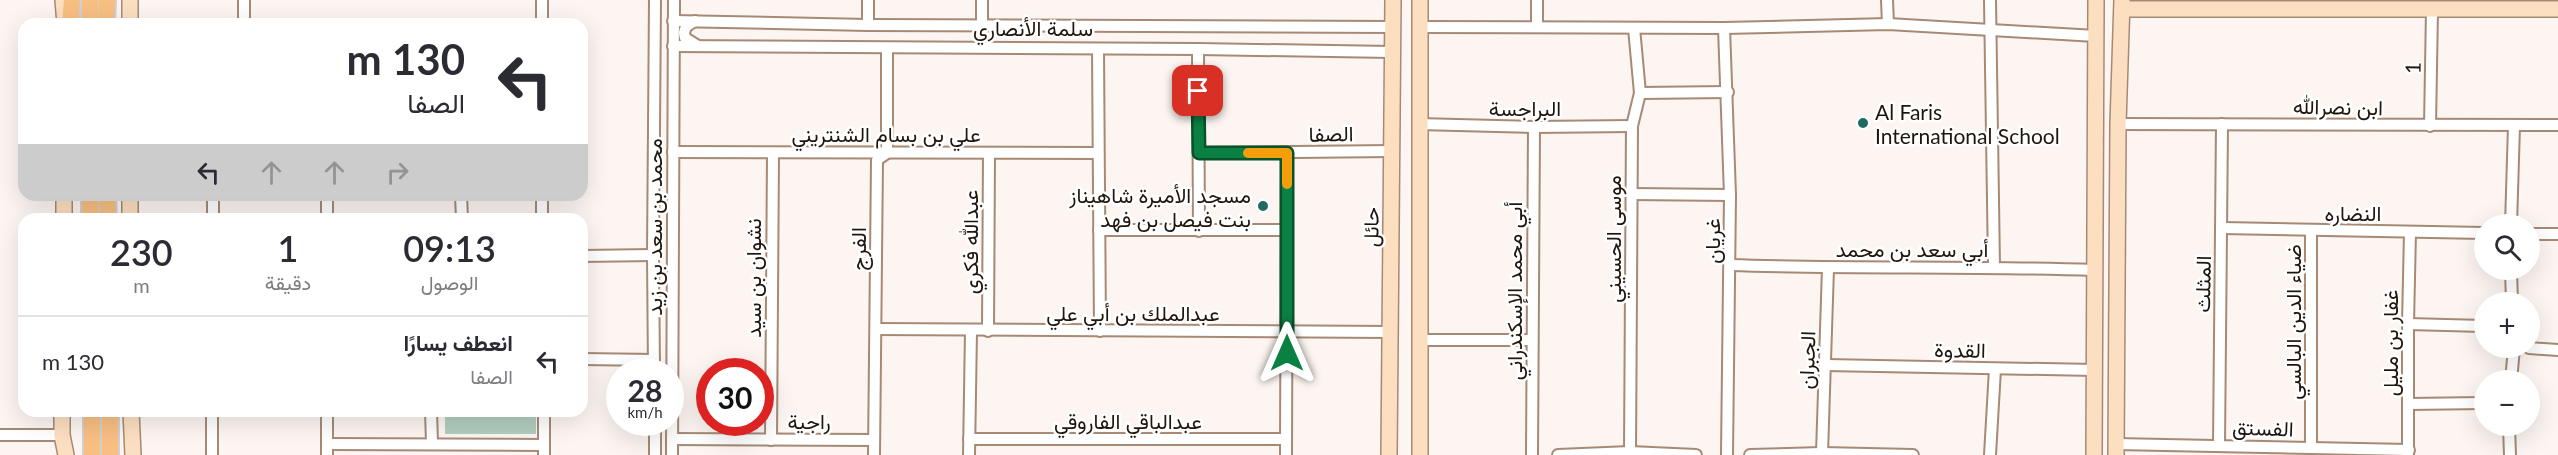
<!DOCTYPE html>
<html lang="ar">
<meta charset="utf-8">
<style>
body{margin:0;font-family:Lato,Vazirmatn,sans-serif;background:#f2f2f3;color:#2b2b33;direction:rtl;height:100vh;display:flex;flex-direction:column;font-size:22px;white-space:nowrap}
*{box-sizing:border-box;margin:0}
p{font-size:20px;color:#7c7c81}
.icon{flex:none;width:33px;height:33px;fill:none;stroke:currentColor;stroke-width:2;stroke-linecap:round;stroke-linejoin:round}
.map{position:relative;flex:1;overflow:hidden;direction:ltr}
.side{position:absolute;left:18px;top:213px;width:570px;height:204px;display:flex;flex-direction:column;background:#fff;border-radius:18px;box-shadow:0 6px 24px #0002;direction:rtl}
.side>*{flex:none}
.guide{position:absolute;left:18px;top:18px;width:570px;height:183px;border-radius:18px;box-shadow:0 6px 24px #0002;direction:rtl;background:#fff;color:#2b2b33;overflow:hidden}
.fabs{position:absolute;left:2474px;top:214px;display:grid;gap:12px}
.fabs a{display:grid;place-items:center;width:66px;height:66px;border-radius:50%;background:#fff;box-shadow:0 6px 24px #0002;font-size:30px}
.speed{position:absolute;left:606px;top:358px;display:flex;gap:12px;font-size:30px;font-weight:700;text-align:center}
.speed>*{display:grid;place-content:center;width:78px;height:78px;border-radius:50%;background:#fff;box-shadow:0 6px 24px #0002;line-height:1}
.speed small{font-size:15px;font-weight:400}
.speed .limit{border:9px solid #d22;background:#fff;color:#111}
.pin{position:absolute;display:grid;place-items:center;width:51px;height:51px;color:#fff;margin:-26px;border-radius:12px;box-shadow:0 3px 9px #0006}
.me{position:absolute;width:66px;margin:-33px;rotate:0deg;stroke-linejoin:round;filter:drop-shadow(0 0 4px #0008)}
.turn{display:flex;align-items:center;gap:21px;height:126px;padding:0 24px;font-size:27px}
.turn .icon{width:78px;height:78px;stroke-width:2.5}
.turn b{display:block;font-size:42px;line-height:51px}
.lanes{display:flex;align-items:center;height:57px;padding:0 24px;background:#0003;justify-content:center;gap:30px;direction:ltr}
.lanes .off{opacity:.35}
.eta{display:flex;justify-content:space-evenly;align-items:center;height:102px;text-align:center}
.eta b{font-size:36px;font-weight:600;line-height:42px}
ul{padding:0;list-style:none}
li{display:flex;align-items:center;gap:18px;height:90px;padding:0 24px;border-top:2px solid #e1e1e2}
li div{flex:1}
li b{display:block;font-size:22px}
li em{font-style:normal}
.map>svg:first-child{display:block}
.green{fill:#b1cec0}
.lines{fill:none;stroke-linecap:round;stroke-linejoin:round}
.street-casing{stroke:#a68a76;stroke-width:14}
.secondary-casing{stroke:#a68a76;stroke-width:18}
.primary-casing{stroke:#d2d0cf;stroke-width:20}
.street{stroke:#fff;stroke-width:10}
.secondary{stroke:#fcdfc1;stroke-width:15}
.primary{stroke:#f8bf83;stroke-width:16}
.route-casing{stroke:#07532c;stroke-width:15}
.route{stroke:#0b8043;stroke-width:10}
.slow{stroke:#f59e0b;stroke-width:10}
.poi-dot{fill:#216a61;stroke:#fff;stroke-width:2}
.labels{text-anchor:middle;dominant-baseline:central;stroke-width:5;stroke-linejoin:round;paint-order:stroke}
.street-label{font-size:21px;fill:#1f150d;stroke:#fff}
.poi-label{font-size:21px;fill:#1f150d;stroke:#fff;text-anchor:start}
</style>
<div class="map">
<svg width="2558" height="455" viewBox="0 0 2558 455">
<rect width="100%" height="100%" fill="#fcf5f1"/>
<rect class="green" x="445" y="411" width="91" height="23"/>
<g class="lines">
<g class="street-casing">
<g id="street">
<path d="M542 0V24"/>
<path d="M1887 0 1888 24"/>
<path d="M1990 0 1994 267"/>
<path d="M673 21 868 25 1392 27"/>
<path d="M695 21C687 25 682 29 685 38L698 46"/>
<path d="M244 24V0"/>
<path d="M868 25V0"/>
<path d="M982 26V0"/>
<path d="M1537 26V0"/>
<path d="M1420 27 1724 28 1888 24 2096 36"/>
<path d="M1724 28 1730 195 1727 455"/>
<path d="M673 46 1198 49 1392 52"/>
<path d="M1098 49 1100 331"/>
<path d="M1198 49 1199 231"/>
<path d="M1640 93 1728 92"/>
<path d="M1418 124 1534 127 1632 126"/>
<path d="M2118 124 2558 125"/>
<path d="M2430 126 2432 10"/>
<path d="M673 152 1098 153"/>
<path d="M1199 153 1392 151"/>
<path d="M1631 194 1730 195"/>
<path d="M327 195V219"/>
<path d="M461 195 462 219"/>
<path d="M213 219V195"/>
<path d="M542 219V195"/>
<path d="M2511 225 2514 126"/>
<path d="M2222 228 2484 233"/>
<path d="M1099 230H1287"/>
<path d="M2529 234H2558"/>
<path d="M582 256 653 255"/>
<path d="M1730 265C1851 269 1973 266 2094 270"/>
<path d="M2511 270 2512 303"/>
<path d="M2408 324 2484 326"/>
<path d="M876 329 1390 332"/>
<path d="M988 331 989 153"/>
<path d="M1420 340H1532"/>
<path d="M2529 348 2558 350"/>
<path d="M582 359 654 360"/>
<path d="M1826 365 2094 370"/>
<path d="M654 372 653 255 655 0"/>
<path d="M2511 381 2514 348"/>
<path d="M2409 404 2484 403"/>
<path d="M327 411V455"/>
<path d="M431 411 432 443"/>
<path d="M655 423V455"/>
<path d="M2509 426 2510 455"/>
<path d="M0 435H62"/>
<path d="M672 439 874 440"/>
<path d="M969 439H1286"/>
<path d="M771 440 773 153"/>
<path d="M327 444 544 445"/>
<path d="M2116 444 2409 450"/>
<path d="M2219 445 2222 124"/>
<path d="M2311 448V231"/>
<path d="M1630 452 1632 126 1640 93 1634 28"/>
<path d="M1822 453 1828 268"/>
<path d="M212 455V411"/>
<path d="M544 455V411"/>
<path d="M672 455 674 0"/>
<path d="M874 455 877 160 887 153V48"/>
<path d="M969 455 971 331"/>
<path d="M1286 455 1287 153"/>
<path d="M1532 455 1534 127"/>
<path d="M1558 455 1630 452 1696 455"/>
<path d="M1750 455 1822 453 1913 455"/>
<path d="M1990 455 1995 369"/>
<path d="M2408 455V324L2410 232"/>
</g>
</g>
<g class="secondary-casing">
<g id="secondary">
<path d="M63 0 65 24"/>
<path d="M1420 0V455"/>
<path d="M2122 9H2558"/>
<path d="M130 24V0"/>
<path d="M64 219V195"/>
<path d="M130 219V195"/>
<path d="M62 411V435L66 455"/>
<path d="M131 411 133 455"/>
<path d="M1389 455 1393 0"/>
<path d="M2094 455 2096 0"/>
<path d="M2116 455 2118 124 2122 0"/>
</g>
</g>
<g class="primary-casing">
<g id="primary">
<path d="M70 24 72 0"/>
<path d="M90 24V0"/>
<path d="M106 24 107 0"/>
<path d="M90 195V219"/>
<path d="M107 195 108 219"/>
<path d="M92 411V455"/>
<path d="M110 411V455"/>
</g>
</g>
<use href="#street" class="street"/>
<use href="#secondary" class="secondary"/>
<use href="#primary" class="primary"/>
</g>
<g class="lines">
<g class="route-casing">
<path id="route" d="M1198 91 1199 153H1287V353"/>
</g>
<use href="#route" class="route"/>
<path class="slow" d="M1248 153H1287V184"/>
</g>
<g class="poi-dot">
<circle cx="1863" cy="123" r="6"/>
<circle cx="1263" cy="206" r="6"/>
</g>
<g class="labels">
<g class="street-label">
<text x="1033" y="27">سلمة الأنصاري</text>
<text transform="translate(2412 68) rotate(-89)">1</text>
<text transform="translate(2338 106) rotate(1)">ابن نصرالله</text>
<text x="1525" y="107">البراجسة</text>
<text x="886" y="133">علي بن بسام الشنتريني</text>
<text transform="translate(1331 133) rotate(-1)">الصفا</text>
<text x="2353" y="212">النضاره</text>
<text transform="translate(653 227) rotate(-90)">محمد بن سعد بن زيد</text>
<text transform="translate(1370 227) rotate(-89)">حائل</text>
<text transform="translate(1612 239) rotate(-90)">موسى الحسيني</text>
<text transform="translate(1711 241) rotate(-90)">غريان</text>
<text transform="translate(969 242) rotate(-90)">عبدالله فكري</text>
<text x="1912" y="248">أبي سعد بن محمد</text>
<text transform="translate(857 249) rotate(-90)">الفرج</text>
<text transform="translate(752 278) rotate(-90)">نشوان بن سيد</text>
<text transform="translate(2202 284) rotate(-89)">المثلث</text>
<text transform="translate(1513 291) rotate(-90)">أبي محمد الإسكندراني</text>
<text x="1133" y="312">عبدالملك بن أبي علي</text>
<text transform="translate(2292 322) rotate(-90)">ضياء الدين البالسي</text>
<text transform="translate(2389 343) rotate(-90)">غفار بن مليل</text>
<text transform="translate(1960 349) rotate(1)">القدوة</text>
<text transform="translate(1806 360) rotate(-88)">الجبران</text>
<text x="809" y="420">راجية</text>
<text x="1128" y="420">عبدالباقي الفاروقي</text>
<text transform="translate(2263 427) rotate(2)">الفستق</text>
</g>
<g class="poi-label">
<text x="1875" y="111">Al Faris<tspan x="1875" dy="24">International School</tspan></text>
<text x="1251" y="194" text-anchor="end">مسجد الأميرة شاهيناز<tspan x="1251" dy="24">بنت فيصل بن فهد</tspan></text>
</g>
</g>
</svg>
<div class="fabs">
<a><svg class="icon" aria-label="search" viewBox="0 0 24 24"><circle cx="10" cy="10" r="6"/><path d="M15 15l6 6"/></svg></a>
<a>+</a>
<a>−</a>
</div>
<div class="speed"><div>28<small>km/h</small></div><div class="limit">30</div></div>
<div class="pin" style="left:1198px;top:91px;background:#d93025"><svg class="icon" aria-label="arrive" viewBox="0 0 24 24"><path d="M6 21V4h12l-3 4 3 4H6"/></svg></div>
<svg class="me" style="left:1287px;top:353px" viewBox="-20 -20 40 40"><path d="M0-17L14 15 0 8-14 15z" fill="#0b8043" stroke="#fff" stroke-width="4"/></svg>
<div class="guide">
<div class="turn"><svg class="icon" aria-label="left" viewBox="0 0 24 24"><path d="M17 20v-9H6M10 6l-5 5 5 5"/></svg><div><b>130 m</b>الصفا</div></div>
<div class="lanes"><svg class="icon" aria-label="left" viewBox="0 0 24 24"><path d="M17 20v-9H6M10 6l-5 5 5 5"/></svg><svg class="icon off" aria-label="ahead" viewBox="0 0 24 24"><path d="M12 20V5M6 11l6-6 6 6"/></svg><svg class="icon off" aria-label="ahead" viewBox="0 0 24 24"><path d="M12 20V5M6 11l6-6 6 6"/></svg><svg class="icon off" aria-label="right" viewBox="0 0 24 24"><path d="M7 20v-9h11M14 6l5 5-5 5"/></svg></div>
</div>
<section class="side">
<div class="eta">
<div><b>09:13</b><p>الوصول</p></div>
<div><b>1</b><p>دقيقة</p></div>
<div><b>230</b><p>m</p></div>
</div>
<ul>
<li><svg class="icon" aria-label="left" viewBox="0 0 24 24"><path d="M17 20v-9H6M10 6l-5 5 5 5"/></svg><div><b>انعطف يسارًا</b><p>الصفا</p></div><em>130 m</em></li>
</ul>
</section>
</div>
